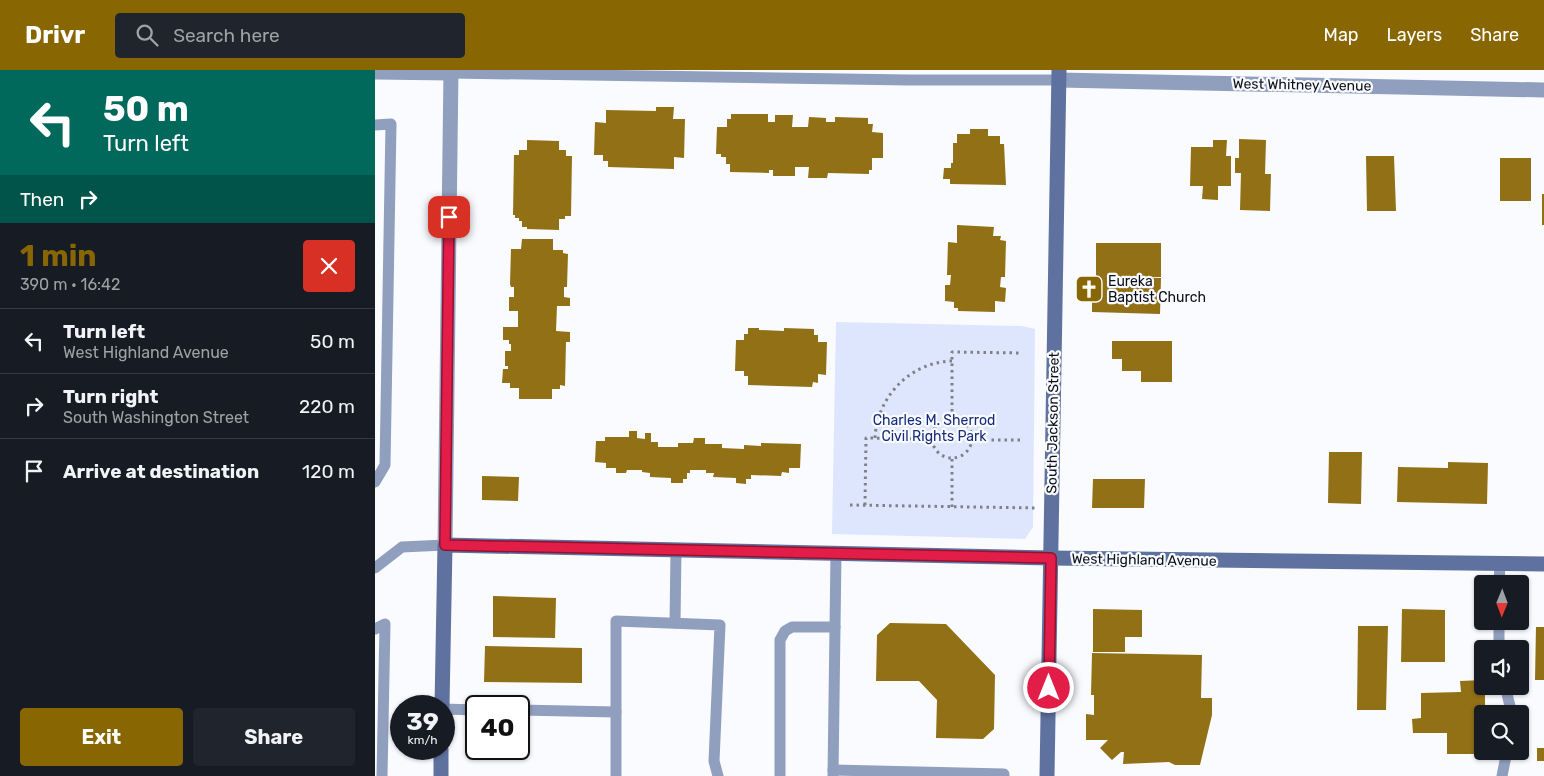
<!DOCTYPE html>
<meta charset="utf-8">
<style>
body{margin:0;font-family:Rubik,sans-serif;background:#20242c;color:#f1f3f6;height:100vh;display:flex;flex-direction:column;font-size:19px;white-space:nowrap}
*{box-sizing:border-box;margin:0}
p{font-size:16px;color:#9ea1a6}
.icon{flex:none;width:28px;height:28px;fill:none;stroke:currentColor;stroke-width:2;stroke-linecap:round;stroke-linejoin:round}
.map{position:relative;flex:1;overflow:hidden}
.details{display:flex;flex-direction:column;background:#171b24;width:375px}
.details>*{flex:none}
.guide{background:#00695c;color:#fff;overflow:hidden}
.needle{width:32px;rotate:181deg}
.fabs{position:absolute;left:1099px;top:505px;display:grid;gap:10px}
.fabs a{display:grid;place-items:center;width:55px;height:55px;border-radius:5px;background:#171b24;box-shadow:0 1px 4px #0004;font-size:25px}
.speed{position:absolute;left:15px;top:625px;display:flex;gap:10px;font-size:25px;font-weight:700;text-align:center}
.speed>*{display:grid;place-content:center;width:65px;height:65px;border-radius:50%;background:#171b24;box-shadow:0 1px 4px #0004;line-height:1}
.speed small{font-size:12px;font-weight:400}
.speed .limit{border:2px solid #111;border-radius:8px;background:#fff;color:#111}
.pin{position:absolute;display:grid;place-items:center;width:42px;height:42px;color:#fff;margin:-21px;border-radius:10px;box-shadow:0 2px 8px #0006}
.me{position:absolute;width:55px;margin:-28px;rotate:0deg;stroke-linejoin:round;filter:drop-shadow(0 0 4px #0008)}
.turn{display:flex;align-items:center;gap:18px;height:105px;padding:0 20px;font-size:22px}
.turn .icon{width:65px;height:65px;stroke-width:2.5}
.turn b{display:block;font-size:35px;line-height:42px}
.then{display:flex;align-items:center;height:48px;padding:0 20px;background:#0003;gap:10px;font-size:19px}
.round{display:grid;place-items:center;flex:none;width:52px;height:52px;border-radius:5px;background:#20242c}
.head{display:flex;align-items:center;justify-content:space-between;height:85px;padding:0 20px}
h1{font-size:30px;font-weight:700;line-height:38px;color:#886703}
.primary-button{display:flex;gap:10px;margin-top:auto;padding:10px 20px}
.primary-button a{flex:1;height:58px;border-radius:5px;background:#886703;color:#fff;font-size:20px;font-weight:700;line-height:58px;text-align:center}
.primary-button a+a{background:#20242c;color:#f1f3f6}
ul{padding:0;list-style:none}
li{display:flex;align-items:center;gap:15px;height:65px;padding:0 20px;border-top:1px solid #363941}
li div{flex:1}
li b{display:block;font-size:19px}
li em{font-style:normal}
header{display:flex;align-items:center;gap:30px;box-sizing:border-box;height:70px;padding:0 25px;background:#886703;color:#fff}
header strong{font-size:24px}
nav{display:flex;gap:28px;margin-inline-start:auto;font-size:18px}
.search{width:350px;height:45px;background:#20242c;display:flex;align-items:center;gap:12px;box-sizing:border-box;padding:0 18px;border-radius:5px;color:#9ea1a6;font-size:19px}
main{display:flex;flex:1;min-height:0}
.map>svg:first-child{display:block}
.green{fill:#dde6fd}
.building{fill:#927016}
.lines{fill:none;stroke-linecap:round;stroke-linejoin:round}
.path{stroke:#7e8186;stroke-width:3;stroke-dasharray:2.5 4;stroke-linecap:butt}
.lane{stroke:#919fbe;stroke-width:11}
.street{stroke:#919fbe;stroke-width:15}
.secondary{stroke:#5f729f;stroke-width:15}
.route-casing{stroke:#92132f;stroke-width:12}
.route{stroke:#e11d48;stroke-width:9}
.labels{text-anchor:middle;dominant-baseline:central;stroke-width:4.5;stroke-linejoin:round;paint-order:stroke}
.street-label{font-size:14px;fill:#0c0f16;stroke:#f9fbff}
.poi-label{font-size:14px;fill:#0c0f16;stroke:#f9fbff;text-anchor:start}
.park-label{font-size:14px;fill:#162c7b;stroke:#f9fbff}
</style>
<header>
<strong>Drivr</strong>
<div class="search"><svg class="icon" aria-label="search" viewBox="0 0 24 24"><circle cx="10" cy="10" r="6"/><path d="M15 15l6 6"/></svg>Search here</div>
<nav><a>Map</a><a>Layers</a><a>Share</a></nav>
</header>
<main>
<section class="details">
<div class="guide">
<div class="turn"><svg class="icon" aria-label="left" viewBox="0 0 24 24"><path d="M17 20v-9H6M10 6l-5 5 5 5"/></svg><div><b>50 m</b>Turn left</div></div>
<div class="then">Then<svg class="icon" aria-label="right" viewBox="0 0 24 24"><path d="M7 20v-9h11M14 6l5 5-5 5"/></svg></div>
</div>
<div class="head"><div><h1>1 min</h1><p>390 m · 16:42</p></div><a class="round" style="background:#d93025;color:#fff"><svg class="icon" aria-label="close" viewBox="0 0 24 24"><path d="M6 6l12 12M18 6L6 18"/></svg></a></div>
<ul>
<li><svg class="icon" aria-label="left" viewBox="0 0 24 24"><path d="M17 20v-9H6M10 6l-5 5 5 5"/></svg><div><b>Turn left</b><p>West Highland Avenue</p></div><em>50 m</em></li>
<li><svg class="icon" aria-label="right" viewBox="0 0 24 24"><path d="M7 20v-9h11M14 6l5 5-5 5"/></svg><div><b>Turn right</b><p>South Washington Street</p></div><em>220 m</em></li>
<li><svg class="icon" aria-label="arrive" viewBox="0 0 24 24"><path d="M6 21V4h12l-3 4 3 4H6"/></svg><div><b>Arrive at destination</b></div><em>120 m</em></li>
</ul>
<div class="primary-button"><a>Exit</a><a>Share</a></div>
</section>
<div class="map">
<svg width="1169" height="706" viewBox="0 0 1169 706">
<rect width="100%" height="100%" fill="#f9fbff"/>
<path class="green" d="M461 252 647 256 660 259 658 457 650 469 457 464Z"/>
<g class="building">
<path d="M281 37H299L298 49H310L309 88 299 87V99L233 97V91H228V85H219L220 52 231 53V40L281 41Z"/>
<path d="M356 44H393V52H400V45H418L417 57H433L434 47 451 48V52H460V47L493 48V54H498L497 62 508 63V88H497V100H494V104L453 103 452 108H433L434 97H420V106H398V100H394V103L355 102V94H351V87H346V84H341L342 57H352V49H356Z"/>
<path d="M595 59H613V66H625V74H629L631 115 575 114V109H568L569 98H576V93H578V73H582V64H595Z"/>
<path d="M864 69 891 70 890 104H896L895 141 865 140 866 103H860V88H864Z"/>
<path d="M152 70 184 71V80H191V86H197L196 146H190V149H184V160L152 159V157H147V151H144V148H140V145H138L139 85H144V80H152Z"/>
<path d="M838 70H852L851 86H856V116H843V130L827 129 828 116H815L816 77H838Z"/>
<path d="M991 86H1019L1021 141H992Z"/>
<rect x="1125" y="88" width="31" height="43"/>
<rect x="1167" y="124" width="2" height="31"/>
<path d="M582 155 619 157 618 166H626L625 170 631 171 630 207H626L625 217 631 218 630 232 620 231V242L583 241V238H579V232L570 231V215H575L576 205H572L573 172 582 173Z"/>
<path d="M147 169H178V180H188V183L193 184 192 217H189V227L195 228V236H182L181 261 195 262V272H191L190 316 185 315V319H177V329H144V318H135V313H127L128 299H133V296H130V281H136V274H134V270H128V257H143V241H134V227H139V217H136L135 214 136 179H146Z"/>
<path d="M721 173H786V207H747L786 208 785 244 717 242V207L721 206Z"/>
<path d="M373 258H384V260L409 261V258L439 259V265H443V272H452L451 305 443 304V313L438 312 437 317 373 315V306H369V301H360L361 270H369V264H373Z"/>
<path d="M737 271H797V312H766V301H747V289H737Z"/>
<path d="M254 361H262V368L270 369V363H276V372H283V377H303V373H318L319 368H330V374H347V378L369 379V375L386 376V373L426 374 425 398H414V403L407 402 406 406 376 405V409H371V414L361 413V408L338 407 339 403H331V400H315V403H312V409H308V413H296V408L275 407V403L267 402V400H252L251 403H241V398H231V393L220 392 221 371H230V367H254Z"/>
<path d="M954 382H987L986 434 953 433Z"/>
<path d="M1073 392 1113 393 1112 434 1022 432 1023 397 1073 398Z"/>
<path d="M107 406 144 407 143 431 107 430Z"/>
<path d="M718 409H770L769 438H717Z"/>
<path d="M118 526 181 528 180 568 118 567Z"/>
<path d="M718 539 767 540V567H750V582H718Z"/>
<path d="M1027 539 1070 540V592H1026Z"/>
<path d="M515 553 571 554 620 605 619 659 608 669 561 668 562 630 544 611H501L502 565Z"/>
<path d="M983 556H1013L1011 640H982Z"/>
<path d="M1161 557H1169V610H1160Z"/>
<path d="M110 576 207 578V613L109 612Z"/>
<path d="M717 583 827 585 826 628H837V645L825 695H800L794 692 748 694 749 682H746L737 690 725 678 733 670H711V644L719 645V625H716Z"/>
<path d="M1108 610V616H1110V644H1108V681H1111V684H1072V663H1038L1037 649 1046 648V623L1086 622 1085 611Z"/>
<rect x="1162" y="678" width="7" height="13"/>
</g>
<g class="lines">
<g class="path">
<circle cx="577" cy="368" r="20"/>
<path d="M577 348V282L647 283"/>
<path d="M500 368C502 327 535 292 577 291"/>
<path d="M597 370H645"/>
<path d="M475 435 661 438"/>
<path d="M490 435 491 368 556 369"/>
<path d="M577 437V388"/>
</g>
<g class="lane">
<path d="M76 3 534 10H684"/>
<path d="M0 55 16 54 10 395 0 412"/>
<path d="M0 498 27 477 70 475"/>
<path d="M1124 514 1125 494"/>
<path d="M300 553 301 480"/>
<path d="M0 559 10 554 7 706"/>
<path d="M1124 579V551"/>
<path d="M1130 616 1137 644"/>
<path d="M69 639 101 640"/>
<path d="M144 640 241 642"/>
<path d="M458 700 629 704V706"/>
<path d="M241 706V551L345 555 339 691 343 706"/>
<path d="M405 706V570L410 561 417 557H460"/>
<path d="M458 706 461 483"/>
<path d="M1127 706 1132 681"/>
</g>
<g class="street">
<path d="M0 2 76 3"/>
<path d="M684 10 1169 20"/>
<path d="M70 475 76 0"/>
</g>
<g class="secondary">
<path d="M67 636 70 475 675 488 1169 494"/>
<path d="M66 706V679"/>
<path d="M672 706 684 0"/>
</g>
</g>
<g class="lines">
<g class="route-casing">
<path id="route" d="M74 147 70 475 676 488 674 618"/>
</g>
<use href="#route" class="route"/>
</g>
<defs>
<g id="church-square" transform="scale(1.4375)"><rect x="-9" y="-9" width="18" height="18" rx="4" fill="#886703" stroke="#f9fbff"/><path d="M-1.2-6h2.4v3.5h3.3v2.4h-3.3V6h-2.4V-.1h-3.3v-2.4h3.3Z" fill="#fff"/></g>
</defs>
<g fill-rule="evenodd">
<use href="#church-square" x="714" y="219"/>
</g>
<g class="labels">
<g class="street-label">
<text transform="translate(927 15) rotate(1)">West Whitney Avenue</text>
<text transform="translate(678 353) rotate(-89)">South Jackson Street</text>
<text transform="translate(769 490) rotate(1)">West Highland Avenue</text>
</g>
<g class="poi-label">
<text x="733" y="211">Eureka<tspan x="733" dy="16">Baptist Church</tspan></text>
</g>
<g class="park-label">
<text x="559" y="350">Charles M. Sherrod<tspan x="559" dy="16">Civil Rights Park</tspan></text>
</g>
</g>
</svg>
<div class="fabs">
<a><svg class="needle" viewBox="-14 -14 28 28"><path d="M0-13l5 13h-10z" fill="#e53935"/><path d="M0 13l5-13h-10z" fill="#9ea1a6"/></svg></a>
<a><svg class="icon" aria-label="sound" viewBox="0 0 24 24"><path d="M4 9h4l5-4v14l-5-4H4zM17 9q2 3 0 6"/></svg></a>
<a><svg class="icon" aria-label="search" viewBox="0 0 24 24"><circle cx="10" cy="10" r="6"/><path d="M15 15l6 6"/></svg></a>
</div>
<div class="speed"><div>39<small>km/h</small></div><div class="limit">40</div></div>
<div class="pin" style="left:74px;top:147px;background:#d93025"><svg class="icon" aria-label="arrive" viewBox="0 0 24 24"><path d="M6 21V4h12l-3 4 3 4H6"/></svg></div>
<svg class="me" style="left:674px;top:618px" viewBox="-20 -20 40 40"><circle r="17" fill="#e11d48" stroke="#fff" stroke-width="3"/><path d="M0-11L8 9 0 5-8 9z" fill="#fff"/></svg>
</div>
</main>
